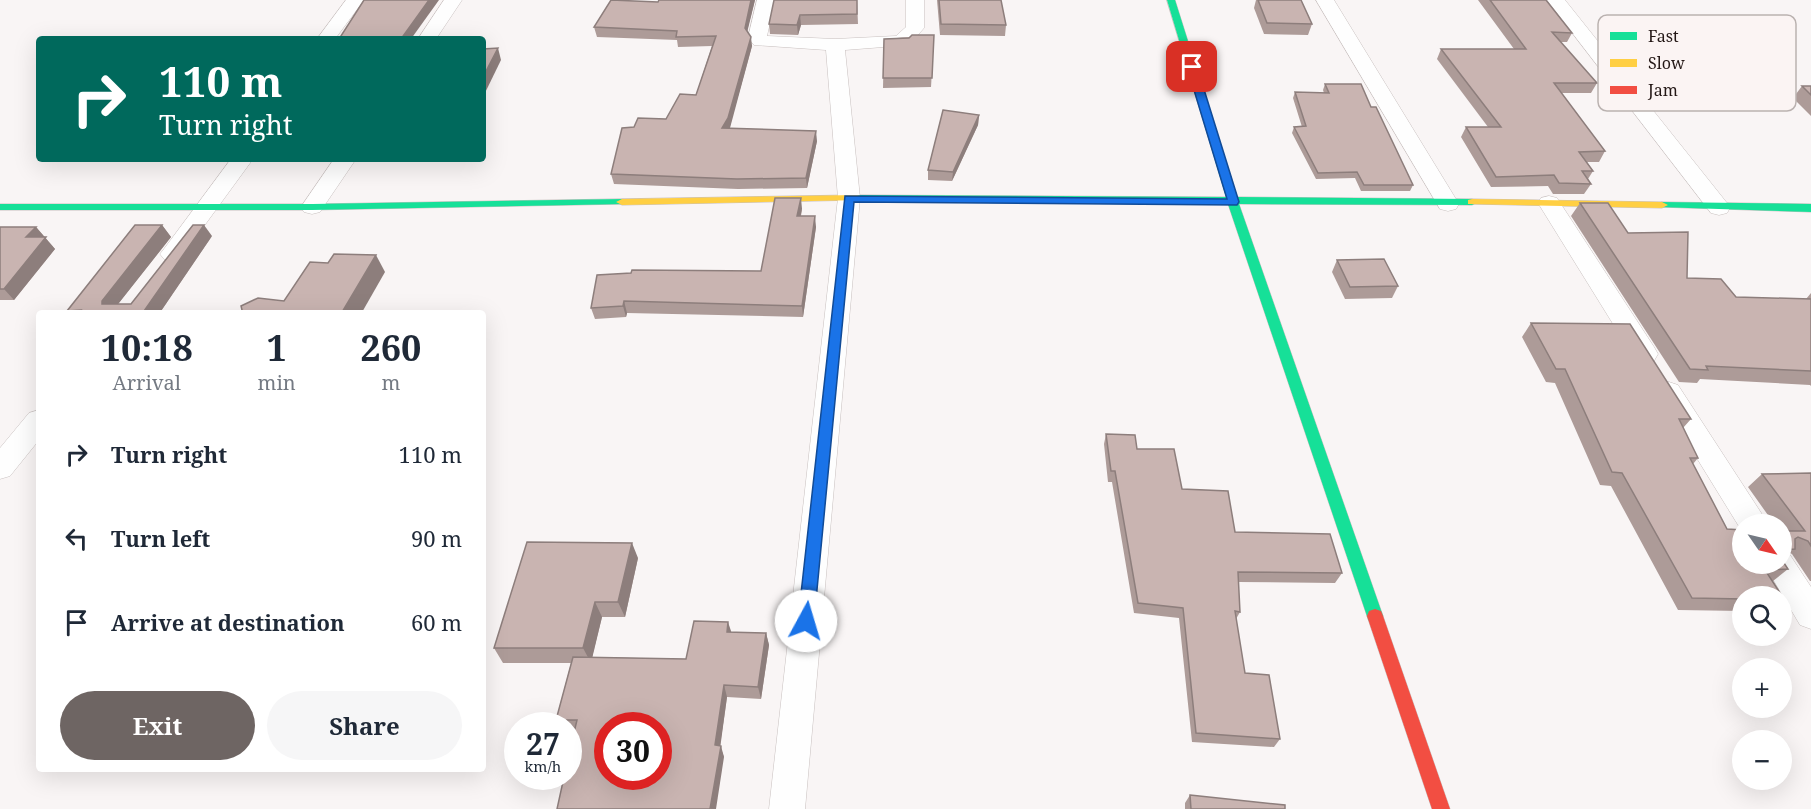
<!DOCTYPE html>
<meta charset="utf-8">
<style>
body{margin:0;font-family:"Noto Serif",serif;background:#f6f6f7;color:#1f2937;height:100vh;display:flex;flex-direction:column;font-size:22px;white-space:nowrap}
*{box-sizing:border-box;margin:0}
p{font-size:20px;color:#747a83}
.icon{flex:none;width:33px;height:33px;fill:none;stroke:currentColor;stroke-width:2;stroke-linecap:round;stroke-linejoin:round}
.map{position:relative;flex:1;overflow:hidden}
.drawer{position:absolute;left:36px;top:310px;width:450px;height:462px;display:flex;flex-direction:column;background:#fff;border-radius:6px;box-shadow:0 6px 24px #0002}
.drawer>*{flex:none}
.banner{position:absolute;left:36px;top:36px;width:450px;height:126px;border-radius:6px;box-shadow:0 6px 24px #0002;background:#00695c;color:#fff;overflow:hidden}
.needle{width:39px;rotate:124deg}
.tools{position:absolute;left:1732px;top:514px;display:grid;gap:12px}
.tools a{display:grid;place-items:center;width:60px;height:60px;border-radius:50%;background:#fff;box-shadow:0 6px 24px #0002;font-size:30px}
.speed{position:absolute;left:504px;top:712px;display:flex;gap:12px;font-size:30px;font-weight:700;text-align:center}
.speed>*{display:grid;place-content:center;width:78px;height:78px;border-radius:50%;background:#fff;box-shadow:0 6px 24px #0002;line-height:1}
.speed small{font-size:15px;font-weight:400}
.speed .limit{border:9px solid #d22;background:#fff;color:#111}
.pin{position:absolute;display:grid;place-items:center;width:51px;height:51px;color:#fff;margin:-26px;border-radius:12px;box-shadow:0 3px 9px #0006}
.me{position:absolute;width:66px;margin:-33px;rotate:6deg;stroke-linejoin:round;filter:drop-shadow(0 0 4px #0008)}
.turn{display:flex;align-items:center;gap:21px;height:126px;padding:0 24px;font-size:27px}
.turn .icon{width:78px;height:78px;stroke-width:2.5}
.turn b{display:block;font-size:42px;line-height:51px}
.eta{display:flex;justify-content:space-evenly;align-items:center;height:102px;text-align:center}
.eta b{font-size:36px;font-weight:700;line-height:42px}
.button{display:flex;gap:12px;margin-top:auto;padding:12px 24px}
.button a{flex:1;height:69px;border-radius:36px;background:#6e6563;color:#fff;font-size:24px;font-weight:700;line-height:69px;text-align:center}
.button a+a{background:#f6f6f7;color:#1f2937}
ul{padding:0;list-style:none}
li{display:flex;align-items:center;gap:18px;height:84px;padding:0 24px}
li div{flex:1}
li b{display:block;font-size:22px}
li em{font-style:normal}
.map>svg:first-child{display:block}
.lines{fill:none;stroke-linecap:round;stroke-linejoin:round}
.street-casing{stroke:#c8c0bf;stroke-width:1}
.fast-casing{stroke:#c8c0bf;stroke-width:1}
.slow-casing{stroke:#c8c0bf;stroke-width:1}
.jam-casing{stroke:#c8c0bf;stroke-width:1}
.street{fill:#fefefe;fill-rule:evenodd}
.fast{fill:#16e098;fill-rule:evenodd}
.slow{fill:#ffcf43;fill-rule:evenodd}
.jam{fill:#f24e42;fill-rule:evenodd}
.wall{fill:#ad9b98}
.shaded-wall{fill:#8d7e7c}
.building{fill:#c9b4b1;stroke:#8d7e7c;stroke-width:1.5;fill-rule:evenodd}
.route{fill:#1a73e8;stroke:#114b97;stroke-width:1.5}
.key{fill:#fbf4f3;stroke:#bab2b0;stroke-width:1.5}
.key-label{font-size:16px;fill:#231715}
</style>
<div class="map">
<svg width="1811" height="809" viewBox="0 0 1811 809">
<rect width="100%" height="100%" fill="#f9f5f5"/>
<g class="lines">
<g class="street-casing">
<g id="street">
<path d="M346 0H364L335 39H317Z"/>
<path d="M444 0H462L436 39H418Z"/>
<path d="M757 0H775L767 36 835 39 896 36 906 27V0H924V28L909 45 845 50 860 198 805 809H769L838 198 826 50 754 45 748 38Z"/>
<path d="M1316 0H1334L1459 204 1456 209 1448 211 1440 209Z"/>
<path d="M1547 0H1565L1727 203 1730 208 1727 213 1719 215 1711 213Z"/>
<path d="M231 159H253L180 259 172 262 164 259 160 254 164 249Z"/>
<path d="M334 159H356L320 212 312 214 304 212 301 207Z"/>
<path d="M1549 196 1557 198 1654 347 1658 354 1654 361 1645 363 1636 361 1538 203 1541 198Z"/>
<path d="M1669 382 1678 385 1769 525H1743V533L1656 392 1660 385Z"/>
<path d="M39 410V440L10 476 0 479V448L29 413Z"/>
<path d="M1782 552 1790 555 1811 587V629L1800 625 1764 564H1782Z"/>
</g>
</g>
<g class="fast-casing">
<g id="fast">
<path d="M1167 0H1175L1237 197 1472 199 1478 202 1472 205 1239 204 1383 616 1381 621 1375 623 1369 621 1367 616 1228 204 857 201 851 198 857 195 1226 197Z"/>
<path d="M622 199 626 200V204L312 210H0V204H312Z"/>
<path d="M1662 202 1811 204V212L1658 207 1656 205Z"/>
</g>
</g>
<g class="slow-casing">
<g id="slow">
<path d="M857 195 861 196V200L622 205 616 202 622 199Z"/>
<path d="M1472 199 1662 202 1668 205 1662 208 1468 204V200Z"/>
</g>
</g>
<g class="jam-casing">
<path id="jam" d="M1375 609 1381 611 1383 616 1450 809H1432L1367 616 1369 611Z"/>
</g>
<use href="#street" class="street"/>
<use href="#fast" class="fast"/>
<use href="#slow" class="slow"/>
<use href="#jam" class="jam"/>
</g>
<g class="wall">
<path d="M659 0H755L747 31 752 46 729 129 817 141 807 188 738 189 614 184 611 174 634 127 666 119 696 95 712 46 678 47 677 40 597 37 594 27 658 2Z"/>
<path d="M857 0 858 24 801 25 798 35 770 34 769 24Z"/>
<path d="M937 0H1001L1006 25 1005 36 940 35Z"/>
<path d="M1256 0H1301L1312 24 1308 35 1264 34 1254 8Z"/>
<path d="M1478 0H1546L1572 33 1567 42H1560L1597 83 1591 93H1561L1605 151 1599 162H1587L1593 171 1588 179 1591 184 1584 194H1553L1548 186 1491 187 1461 137 1466 127H1488L1437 59 1441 49H1514Z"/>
<path d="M934 35 931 87 883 88 884 39Z"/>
<path d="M1325 84 1371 107 1413 185 1410 191H1361L1355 178 1316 179 1292 133 1294 127H1302L1293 98 1295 92 1324 93 1323 90Z"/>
<path d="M1802 86H1811V116L1793 98Z"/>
<path d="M979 115 978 125 952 181 928 180V170Z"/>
<path d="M1580 203 1628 233 1687 278 1736 297 1806 299 1811 293V386L1810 385 1700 379 1697 383 1679 382 1571 216Z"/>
<path d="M802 209 801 216 816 227 803 317 627 313 626 317 595 319 591 308 761 271Z"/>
<path d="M162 225 171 237 118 304H131L212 236 159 314H69L67 311Z"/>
<path d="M0 227H36L55 249 14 300H0Z"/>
<path d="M1337 260 1398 286 1392 298 1345 299 1332 272Z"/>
<path d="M1531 323 1691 419 1683 428 1698 458 1693 464 1727 529 1782 564V525H1775L1748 487 1762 474 1811 473V581H1810L1792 554 1790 553 1782 560 1788 569 1773 581 1784 599 1782 601V597H1743V611L1678 610 1611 486 1600 485 1555 383 1546 382 1522 337Z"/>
<path d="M1106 434 1137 449 1182 489 1235 532 1342 573 1335 583 1238 582 1240 612 1236 619 1245 673 1280 739 1274 747 1192 742 1179 618 1134 613 1112 482H1108L1104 444Z"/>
<path d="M638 558 625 617H602L592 657 686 659 731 632 766 633 769 645 761 699 727 697 720 746 724 757 575 731H568V726H560L556 720 571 663H503L494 648Z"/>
<path d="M1190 795 1285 809H1185V803Z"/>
</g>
<g class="shaded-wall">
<path d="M429 0H439L411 39H401Z"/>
<path d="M751 0H755L746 37 745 28Z"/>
<path d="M800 15 801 25 798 35 797 25Z"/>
<path d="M751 37 752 46 730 128 724 138 722 128Z"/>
<path d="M498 48 501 60 483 97V77Z"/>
<path d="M979 115 978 125 952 181 953 172Z"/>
<path d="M816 131 817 141 807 188 806 178Z"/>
<path d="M801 198 802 209 798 227 797 216Z"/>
<path d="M815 216 816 227 803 317 802 306Z"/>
<path d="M162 225 171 237 111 313 102 304V301Z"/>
<path d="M204 225 212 236 159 314H142Z"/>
<path d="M36 227 55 249 14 300 4 289 26 237Z"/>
<path d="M376 255 385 272 361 314H341Z"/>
<path d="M624 301 627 313 626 317 623 306Z"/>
<path d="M632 543 638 558 625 617 618 602Z"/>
<path d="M595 602 602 617 591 663 583 648Z"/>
<path d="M728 622 732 634 727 632Z"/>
<path d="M766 633 769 645 761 699 758 687Z"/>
<path d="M724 685 727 697 719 756 715 745Z"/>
<path d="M721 746 724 757 716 809H710Z"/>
</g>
<g class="building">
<path d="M364 0H429L401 39H339Z"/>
<path d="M611 0 658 2 659 0H751L745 28 751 37 728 118 722 128 816 131 806 178 737 179 611 174 622 128 634 127 638 118 666 119 680 94 696 95 716 36 676 37 677 31 594 27Z"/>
<path d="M774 0H857V14L800 15 797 25 769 24Z"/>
<path d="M939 0H1001L1006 25 941 24Z"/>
<path d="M1258 0H1301L1312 24 1267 23Z"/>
<path d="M1490 0H1546L1572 33 1552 32 1597 83H1554L1605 151 1579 152 1593 171H1582L1591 184 1559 183 1554 175 1496 177 1466 127H1501L1441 49H1526Z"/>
<path d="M912 35H934L932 78H883L884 39 909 38Z"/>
<path d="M498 48 483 77V49Z"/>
<path d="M1325 84H1361L1371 107H1376L1413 185H1364L1357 172 1318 173 1294 127 1306 126 1295 92 1329 93Z"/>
<path d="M1802 86H1811V95Z"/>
<path d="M943 110 979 115 953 172 928 170Z"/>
<path d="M775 198H801L797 216H815L802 306 624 301 623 306 591 308 597 275 631 273 632 270 761 271Z"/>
<path d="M1580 203H1608L1628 233 1688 232 1687 278 1721 279 1736 297 1811 299V371L1706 366 1708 370 1690 369Z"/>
<path d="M135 225H162L102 301V304H131L193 225H204L142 314H78L81 310 67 311Z"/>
<path d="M0 227H36L26 237H46L4 289H0Z"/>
<path d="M334 254 376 255 341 314H243L241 306 258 298 284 301 310 262 328 263Z"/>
<path d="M1384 259 1398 286 1350 287 1337 260Z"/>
<path d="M1531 323 1630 324 1691 419H1679L1698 458H1690L1727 529 1743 530V564H1782V560L1788 569 1765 570 1784 599H1782V597H1743V599L1692 598 1622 473 1612 472 1565 369H1556Z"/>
<path d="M1106 434 1135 435 1137 449H1174L1182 489 1228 491 1235 532 1330 534 1342 573 1238 572 1240 612 1235 611 1245 673 1269 675 1280 739 1196 733 1183 608 1138 603 1115 471H1111Z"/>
<path d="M1811 473V546L1808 541 1798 537 1795 539V549L1782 550V531H1805L1762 474Z"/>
<path d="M527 542 632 543 618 602H595L583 648H494Z"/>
<path d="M694 621 728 622 727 632 766 633 758 687 724 685 715 745 721 746 710 809H557L564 777H568V758L577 720H556L573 657 686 659ZM608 726H658V777H608Z"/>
<path d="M1190 795 1285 805V809H1191Z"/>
</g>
<path class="route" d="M1189 65 1197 67 1239 202 1237 205 854 202 814 621 812 626 806 628 800 626 798 621 845 196 1227 199 1187 67Z"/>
<rect x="1598" y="15" width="198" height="96" rx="9" class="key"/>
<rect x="1610" y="32" width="27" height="8" fill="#16e098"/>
<rect x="1610" y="59" width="27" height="8" fill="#ffcf43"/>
<rect x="1610" y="86" width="27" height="8" fill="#f24e42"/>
<g class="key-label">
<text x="1648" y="42">Fast</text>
<text x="1648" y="69">Slow</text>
<text x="1648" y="96">Jam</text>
</g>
</svg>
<div class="tools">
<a><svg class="needle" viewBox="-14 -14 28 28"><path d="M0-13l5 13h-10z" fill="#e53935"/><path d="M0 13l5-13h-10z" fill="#747a83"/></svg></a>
<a><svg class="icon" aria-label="search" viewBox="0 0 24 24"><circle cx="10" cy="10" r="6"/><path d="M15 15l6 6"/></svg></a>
<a>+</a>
<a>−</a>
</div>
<div class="speed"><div>27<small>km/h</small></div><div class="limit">30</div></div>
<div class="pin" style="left:1192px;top:67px;background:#d93025"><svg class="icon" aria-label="arrive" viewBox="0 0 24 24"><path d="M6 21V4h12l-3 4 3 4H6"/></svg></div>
<svg class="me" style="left:806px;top:621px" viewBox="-20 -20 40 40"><circle r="19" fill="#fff"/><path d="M0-13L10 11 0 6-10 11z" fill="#1a73e8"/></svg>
<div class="banner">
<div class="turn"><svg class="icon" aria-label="right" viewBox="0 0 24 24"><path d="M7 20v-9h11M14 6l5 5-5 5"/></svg><div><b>110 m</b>Turn right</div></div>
</div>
<section class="drawer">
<div class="eta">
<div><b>10:18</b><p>Arrival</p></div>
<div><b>1</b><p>min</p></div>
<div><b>260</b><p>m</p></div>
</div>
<ul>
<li><svg class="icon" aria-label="right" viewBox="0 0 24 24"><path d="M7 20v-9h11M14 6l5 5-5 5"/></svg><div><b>Turn right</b></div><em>110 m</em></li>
<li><svg class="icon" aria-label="left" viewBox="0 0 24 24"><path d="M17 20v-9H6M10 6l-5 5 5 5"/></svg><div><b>Turn left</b></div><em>90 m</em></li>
<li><svg class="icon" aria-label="arrive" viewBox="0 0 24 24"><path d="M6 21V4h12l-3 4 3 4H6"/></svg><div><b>Arrive at destination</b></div><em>60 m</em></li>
</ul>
<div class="button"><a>Exit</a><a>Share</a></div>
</section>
</div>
